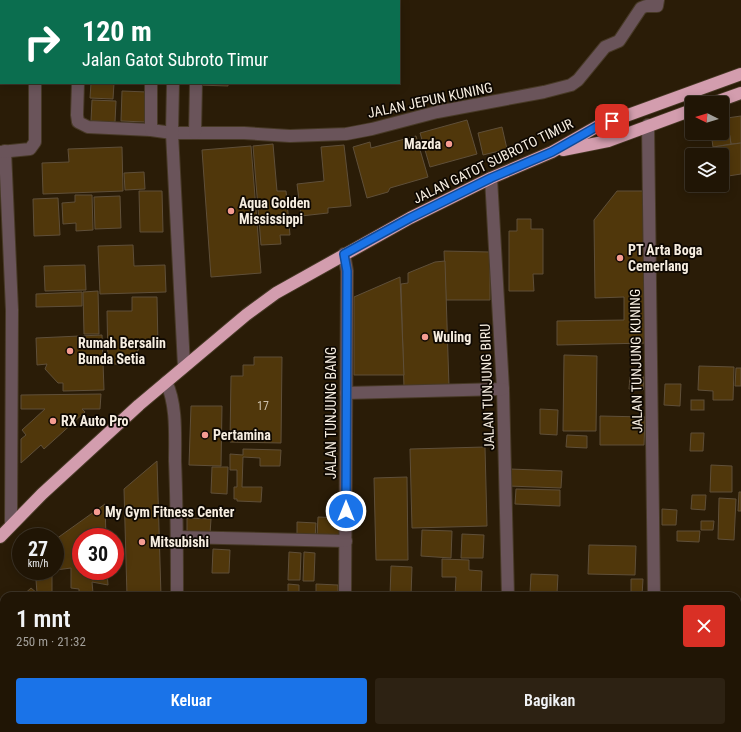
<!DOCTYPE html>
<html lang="id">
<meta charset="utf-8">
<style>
body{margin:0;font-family:"Roboto Condensed",sans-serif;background:#2d2213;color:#f1f3f6;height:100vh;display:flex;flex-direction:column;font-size:15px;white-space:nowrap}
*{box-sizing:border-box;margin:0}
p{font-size:13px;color:#a29f9a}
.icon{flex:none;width:22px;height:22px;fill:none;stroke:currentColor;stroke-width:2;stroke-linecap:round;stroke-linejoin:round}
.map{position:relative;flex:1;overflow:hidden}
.drawer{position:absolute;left:0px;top:592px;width:741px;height:140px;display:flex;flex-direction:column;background:#201505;border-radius:12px 12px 0 0;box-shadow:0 2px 10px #0003,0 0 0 1px #3d3427}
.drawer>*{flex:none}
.hud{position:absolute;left:0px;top:0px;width:400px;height:84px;box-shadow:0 2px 10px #0003,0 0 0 1px #3d3427;background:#0b6e4f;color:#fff;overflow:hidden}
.needle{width:26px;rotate:275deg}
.tools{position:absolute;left:685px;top:96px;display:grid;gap:8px}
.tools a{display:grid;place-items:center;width:44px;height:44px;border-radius:4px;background:#201505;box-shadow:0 2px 10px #0003,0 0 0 1px #3d3427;font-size:20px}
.speed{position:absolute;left:12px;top:528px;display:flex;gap:8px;font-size:20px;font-weight:700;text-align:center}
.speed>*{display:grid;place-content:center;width:52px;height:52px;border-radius:50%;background:#201505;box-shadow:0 2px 10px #0003,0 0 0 1px #3d3427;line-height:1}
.speed small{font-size:10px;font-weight:400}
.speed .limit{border:6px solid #d22;background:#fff;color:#111}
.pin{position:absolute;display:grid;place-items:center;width:34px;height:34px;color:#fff;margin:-17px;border-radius:8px;box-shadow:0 2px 6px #0006}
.me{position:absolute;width:44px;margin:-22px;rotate:0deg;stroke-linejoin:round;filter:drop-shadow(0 0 3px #0008)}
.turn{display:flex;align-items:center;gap:14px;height:84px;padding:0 16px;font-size:18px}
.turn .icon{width:52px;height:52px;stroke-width:2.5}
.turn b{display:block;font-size:28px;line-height:34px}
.round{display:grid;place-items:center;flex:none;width:42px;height:42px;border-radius:4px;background:#2d2213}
.summary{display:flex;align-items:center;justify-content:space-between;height:68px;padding:0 16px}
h1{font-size:24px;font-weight:600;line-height:30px}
.cta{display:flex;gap:8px;margin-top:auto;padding:8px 16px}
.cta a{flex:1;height:46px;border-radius:4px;background:#1a73e8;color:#fff;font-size:16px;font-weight:600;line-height:46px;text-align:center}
.cta a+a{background:#2d2213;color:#f1f3f6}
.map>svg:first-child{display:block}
.building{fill:#50370b;stroke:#5f4f39}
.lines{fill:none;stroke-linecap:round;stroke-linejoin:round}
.minor-casing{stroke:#473926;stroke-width:14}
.highway-casing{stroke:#473926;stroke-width:14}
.minor{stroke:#6a545a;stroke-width:12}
.highway{stroke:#d39dae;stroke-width:12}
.route-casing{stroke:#114b97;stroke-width:10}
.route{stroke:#1a73e8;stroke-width:7}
.poi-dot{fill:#f59c92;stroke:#0e0802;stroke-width:1.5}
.labels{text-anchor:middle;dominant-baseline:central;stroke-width:3.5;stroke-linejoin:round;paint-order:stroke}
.number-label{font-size:12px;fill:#cdc0ac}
.street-label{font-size:14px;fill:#f7eee1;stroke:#0e0802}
.poi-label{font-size:14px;font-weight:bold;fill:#f7eee1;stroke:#0e0802;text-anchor:start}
</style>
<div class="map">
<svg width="741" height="732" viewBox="0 0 741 732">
<rect width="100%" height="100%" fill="#2a1c07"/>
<g class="building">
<path d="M91 83H114L113 99 90 98Z"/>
<path d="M198 83H228V86L198 85Z"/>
<path d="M122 91 147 92 146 122 121 121Z"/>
<path d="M92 100 116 101 115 122 91 121Z"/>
<path d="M741 116V143L731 144 727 118Z"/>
<path d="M727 118 731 144 713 147 711 133H722V119Z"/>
<path d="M467 120 477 154 430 167 420 133Z"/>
<path d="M502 127 507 149 483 155 478 133Z"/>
<path d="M416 136 428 177 390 188 388 192 367 198 353 147 370 142 371 148Z"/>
<path d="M741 143V174L722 177V155H714L713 147Z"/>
<path d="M273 144 277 191H286L290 235H280L281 244 261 245 253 146Z"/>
<path d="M344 145 351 206 328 208V213L301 216 297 184 324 181 321 147Z"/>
<path d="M251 146 261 273 211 277 202 150Z"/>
<path d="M122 147 123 191 43 194 42 163 69 162 68 149Z"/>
<path d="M144 172 145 189 125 190 124 173Z"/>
<path d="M139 191H162L163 232H140Z"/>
<path d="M617 191H645L648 343 557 345V321L624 320V297L595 298 594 220Z"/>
<path d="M75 195H92L93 230 76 231V223L63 224 62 203 75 202Z"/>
<path d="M120 196 121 228 95 229 94 197Z"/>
<path d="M58 198 60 235 34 236 33 199Z"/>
<path d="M517 219H531V229H543V274H533L534 291H509V231H517Z"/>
<path d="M133 245 134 266 165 265 166 292 100 294 98 246Z"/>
<path d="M444 251 490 252V300H446Z"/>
<path d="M445 261 449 387 404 388 401 284 408 283V273L435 262Z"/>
<path d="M85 265 86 290 45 291 44 266Z"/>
<path d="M400 277 404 375H354V297Z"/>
<path d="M98 291 99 334H84L83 292Z"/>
<path d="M82 292V306L36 307V294Z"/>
<path d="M132 297H157L158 347H140L130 364H108L107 311H132Z"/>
<path d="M102 335 104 390 63 391V383H58L45 369 47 364 37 365 36 338Z"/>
<path d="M564 355 597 356 596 431H563Z"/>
<path d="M254 357H282L281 443 230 442 231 376H243V365H254Z"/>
<path d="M699 366 734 367 733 400H713V391L698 390Z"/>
<path d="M736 368H741V386H735Z"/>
<path d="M630 377H644L643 390 629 389Z"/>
<path d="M665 384H681L680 406 664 405Z"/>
<path d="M101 394 100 409H82L85 412 44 449 41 445 21 463V439L26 435 22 430 45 409H21V395Z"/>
<rect x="691" y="400" width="13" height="10"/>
<path d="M191 406H222L221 466 189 465Z"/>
<path d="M540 409 558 410 557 435 540 434Z"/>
<path d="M600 416 645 417 644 445H600Z"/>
<path d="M691 433H704L703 451H690Z"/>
<path d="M567 435 587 436V448L566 447Z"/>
<path d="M485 447 487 526 412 528 410 449Z"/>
<path d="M243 449 281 450 280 466H260V458L243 457 242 487H262L261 502 237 501V499H234V487H237V470H230V454L243 455Z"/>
<path d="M157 461 161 596H127L124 489Z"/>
<path d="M711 465 732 466V492H710Z"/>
<path d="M212 467H228L227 494 211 493Z"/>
<path d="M510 469 562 471 561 488 509 486Z"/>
<path d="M407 477 408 560H376L374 478Z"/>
<path d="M516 489 560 490V506L515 504Z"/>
<path d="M739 492H741V511H738Z"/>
<path d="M692 495H706L705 510 691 509Z"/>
<path d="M719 498 736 499 734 540 718 539Z"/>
<path d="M105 504 106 537H81V571H107L108 585 92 582 93 593 79 594V589L71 588V568L56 570V539Z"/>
<path d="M662 509 677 510 676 525H662Z"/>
<path d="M318 517 341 518V537H317Z"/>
<path d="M187 518 211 519 210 534 187 533Z"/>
<path d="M701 521H714L713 530H701Z"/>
<path d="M297 522 316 523 315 538 297 537Z"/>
<path d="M422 530 452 531 451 558 421 556Z"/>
<path d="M677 531H700L699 542 677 541Z"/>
<path d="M462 534 484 535 483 558H461Z"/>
<path d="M589 545 636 546 635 575 588 574Z"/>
<path d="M213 549 230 550 229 573H212Z"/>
<path d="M289 552 301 553 300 580H288Z"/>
<path d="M304 552 315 553 314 581H303Z"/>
<path d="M442 559 469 560V570L482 571 481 596H455L456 577H442Z"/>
<path d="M391 566 412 567 411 596H390Z"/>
<path d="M41 571H52V596H22L31 588 37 593 36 580H41Z"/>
<path d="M531 574 558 575 557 594 530 593Z"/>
<path d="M631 579H643L642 596H631Z"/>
<path d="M288 584 299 585V596H288Z"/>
<path d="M316 584 338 585V596H316Z"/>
<rect x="0" y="621" width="4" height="36"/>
<path d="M0 693 1 698H4L2 732H0Z"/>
<rect x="198" y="728" width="52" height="4"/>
<path d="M264 728H285V732H263Z"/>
<rect x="423" y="728" width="19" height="4"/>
<rect x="445" y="728" width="21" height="4"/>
<path d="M469 728H496V732H468Z"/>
<rect x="579" y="728" width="15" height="4"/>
<rect x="598" y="728" width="19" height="4"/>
<path d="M620 728H640L639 732H620Z"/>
<rect x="669" y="728" width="64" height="4"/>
<path d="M386 729 406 730V732H386Z"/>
<path d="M352 730 384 731V732H352Z"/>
</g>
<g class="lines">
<g class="minor-casing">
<g id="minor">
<path d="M36 1V0"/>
<path d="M80 1V0"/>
<path d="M151 1V0"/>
<path d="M173 1V0"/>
<path d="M197 1V0"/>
<path d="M78 83 77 115 78 122 88 127 151 130 172 133H244L290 136 346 134 372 129 437 112 544 92 571 85 578 80 605 47 619 41 641 8 646 6H657L658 0"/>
<path d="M173 83 172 133 184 366"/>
<path d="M648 125 654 596"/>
<path d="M151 130V83"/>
<path d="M195 133 196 83"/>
<path d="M5 151 12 310 11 525"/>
<path d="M0 152 30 149 35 142V83"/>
<path d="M491 178 503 389 508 596"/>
<path d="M344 254 347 271 345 596"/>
<path d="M166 382C177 404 175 436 175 461 177 506 177 551 177 596"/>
<path d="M346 393 503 389"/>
<path d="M177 537 346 541"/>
<path d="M0 673H4"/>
<path d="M737 691H741"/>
<path d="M176 728V732"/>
<path d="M21 732 22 728"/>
<path d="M344 732V728"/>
<path d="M510 732V728"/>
<path d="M654 732V728"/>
</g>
</g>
<g class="highway-casing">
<g id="highway">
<path d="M713 103 741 93"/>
<path d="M563 150 608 141 692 110"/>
<path d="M0 537 42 494 139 405 246 315 276 293 410 218 491 178 552 152 598 126 741 74"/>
</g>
</g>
<use href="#minor" class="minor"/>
<use href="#highway" class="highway"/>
</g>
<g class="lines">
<g class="route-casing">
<path id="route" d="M346 511 347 271 344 254 410 218 491 178 552 152 598 126 612 121"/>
</g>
<use href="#route" class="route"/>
</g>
<g class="poi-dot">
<circle cx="449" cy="144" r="4"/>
<circle cx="231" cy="211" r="4"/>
<circle cx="620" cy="258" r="4"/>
<circle cx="425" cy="337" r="4"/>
<circle cx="70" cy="351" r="4"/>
<circle cx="53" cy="421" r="4"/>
<circle cx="205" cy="435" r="4"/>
<circle cx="97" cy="512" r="4"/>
<circle cx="142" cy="542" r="4"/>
</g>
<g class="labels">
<g class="number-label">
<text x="263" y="406">17</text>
</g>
<g class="street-label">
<text transform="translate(430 100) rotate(-12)">JALAN JEPUN KUNING</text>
<text transform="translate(493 161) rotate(-26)">JALAN GATOT SUBROTO TIMUR</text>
<text transform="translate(636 361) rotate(-91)">JALAN TUNJUNG KUNING</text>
<text transform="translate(487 387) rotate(-92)">JALAN TUNJUNG BIRU</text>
<text transform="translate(331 413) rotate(-90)">JALAN TUNJUNG BANG</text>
</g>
<g class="poi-label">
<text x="441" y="144" text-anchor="end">Mazda</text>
<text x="239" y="203">Aqua Golden<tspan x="239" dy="16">Mississippi</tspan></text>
<text x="628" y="250">PT Arta Boga<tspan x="628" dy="16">Cemerlang</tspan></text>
<text x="433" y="337">Wuling</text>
<text x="78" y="343">Rumah Bersalin<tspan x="78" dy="16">Bunda Setia</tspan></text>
<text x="61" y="421">RX Auto Pro</text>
<text x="213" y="435">Pertamina</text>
<text x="105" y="512">My Gym Fitness Center</text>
<text x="150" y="542">Mitsubishi</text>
</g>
</g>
</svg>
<div class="tools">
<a><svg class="needle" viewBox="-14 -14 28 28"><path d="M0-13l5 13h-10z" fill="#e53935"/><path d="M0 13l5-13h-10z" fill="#a29f9a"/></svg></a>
<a><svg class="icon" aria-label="layers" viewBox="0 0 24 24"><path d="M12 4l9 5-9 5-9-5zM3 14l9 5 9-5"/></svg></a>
</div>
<div class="speed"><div>27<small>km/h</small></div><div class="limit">30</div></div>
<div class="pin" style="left:612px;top:121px;background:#d93025"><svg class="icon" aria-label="arrive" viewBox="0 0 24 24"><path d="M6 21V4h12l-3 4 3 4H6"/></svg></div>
<svg class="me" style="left:346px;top:511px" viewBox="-20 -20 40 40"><circle r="17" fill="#1a73e8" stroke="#fff" stroke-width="3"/><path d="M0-11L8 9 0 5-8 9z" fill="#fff"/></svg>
<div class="hud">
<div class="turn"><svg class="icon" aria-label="right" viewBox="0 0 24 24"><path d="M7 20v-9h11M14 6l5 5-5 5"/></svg><div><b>120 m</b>Jalan Gatot Subroto Timur</div></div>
</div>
<section class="drawer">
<div class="summary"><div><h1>1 mnt</h1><p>250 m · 21:32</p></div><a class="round" style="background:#d93025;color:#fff"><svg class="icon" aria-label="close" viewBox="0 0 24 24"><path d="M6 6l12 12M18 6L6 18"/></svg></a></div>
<div class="cta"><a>Keluar</a><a>Bagikan</a></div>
</section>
</div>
